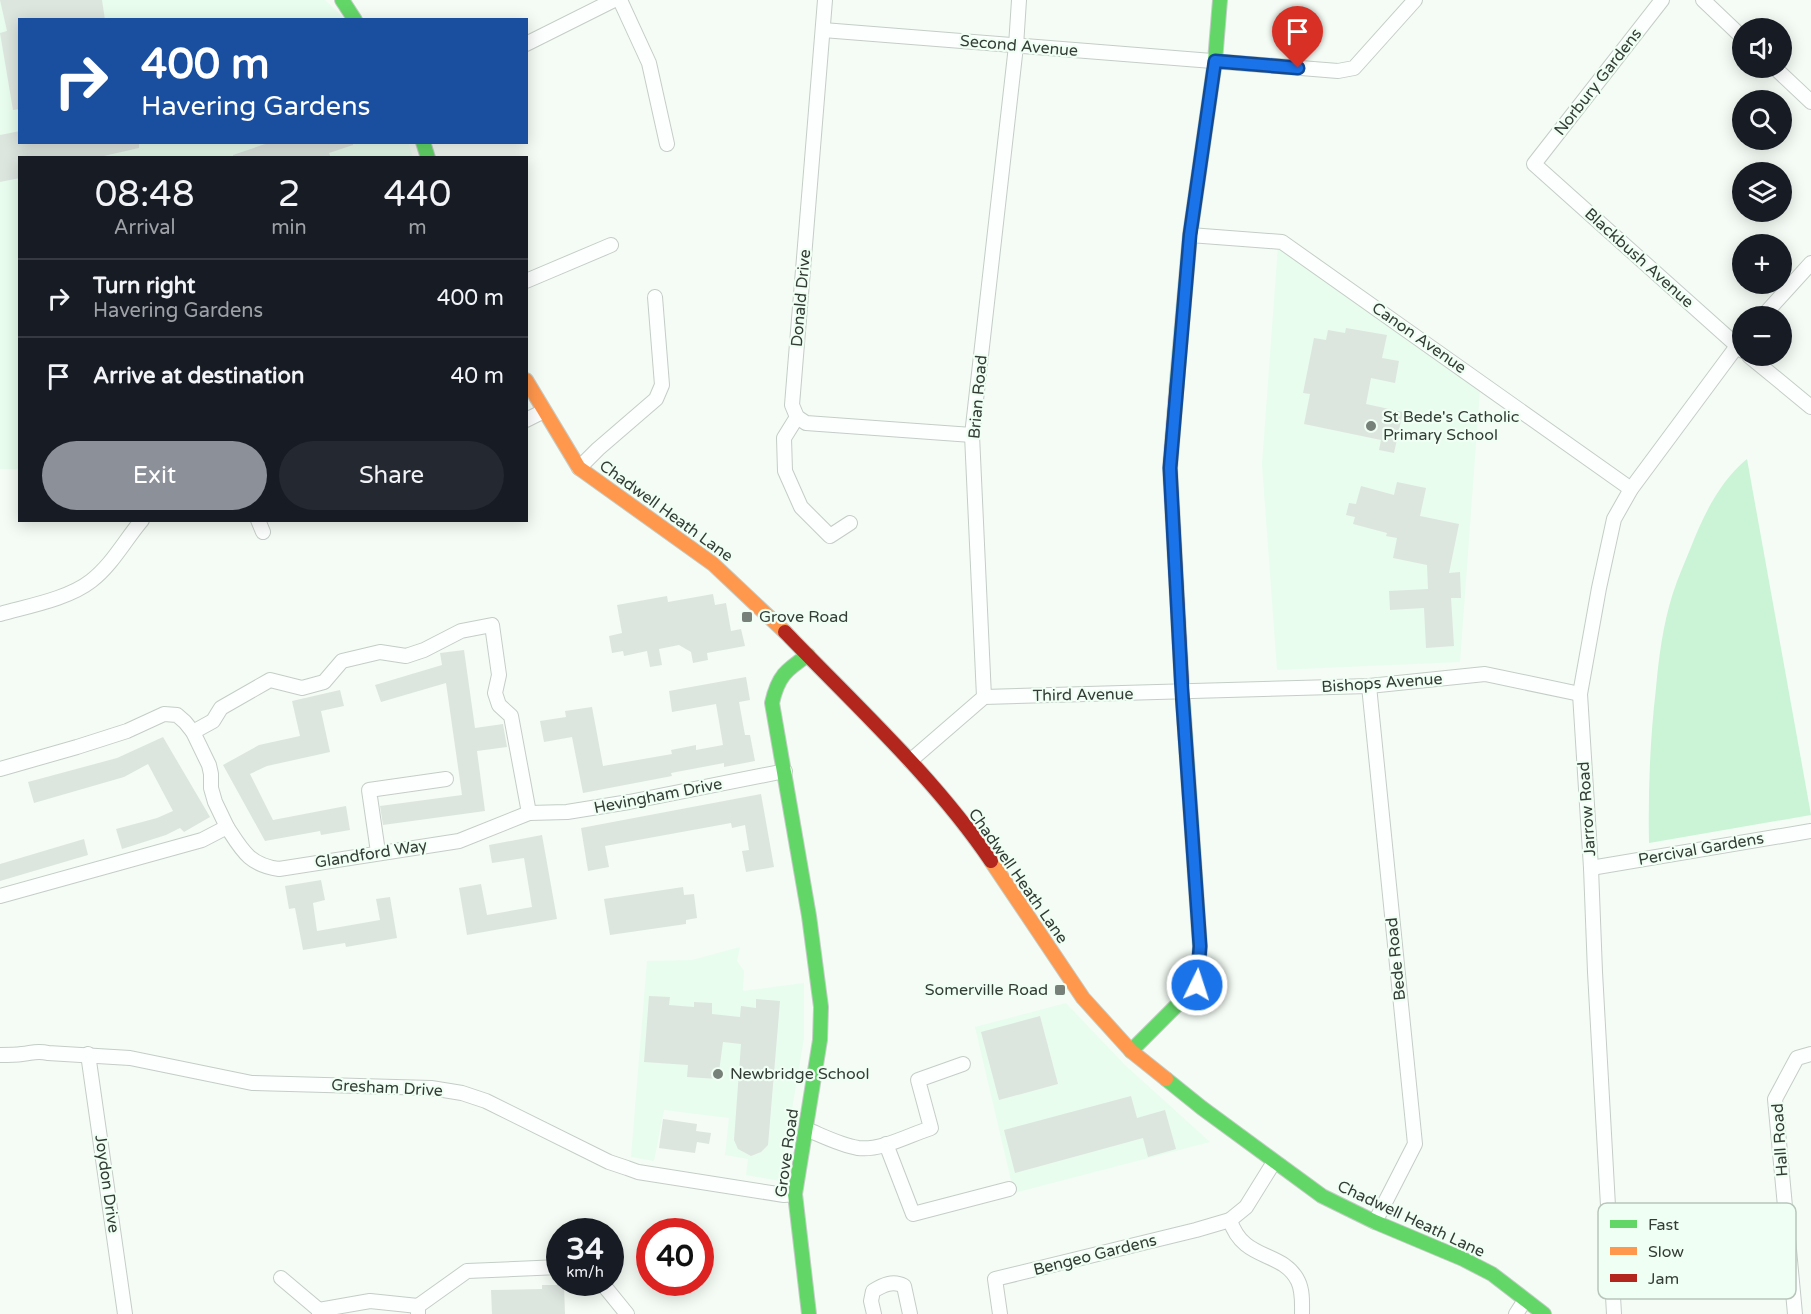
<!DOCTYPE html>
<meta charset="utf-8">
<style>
body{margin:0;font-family:"Varela Round",sans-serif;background:#242831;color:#f1f3f6;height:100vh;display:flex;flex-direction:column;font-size:22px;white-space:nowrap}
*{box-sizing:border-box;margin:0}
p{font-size:20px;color:#9ea1a6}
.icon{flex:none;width:33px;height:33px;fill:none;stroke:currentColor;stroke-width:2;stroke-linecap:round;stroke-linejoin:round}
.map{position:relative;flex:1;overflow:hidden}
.details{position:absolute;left:18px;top:156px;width:510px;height:366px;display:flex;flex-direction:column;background:#171b24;border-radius:0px;box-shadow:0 3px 15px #0003}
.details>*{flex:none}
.guide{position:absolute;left:18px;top:18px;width:510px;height:126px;border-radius:0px;box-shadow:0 3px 15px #0003;background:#1a4fa0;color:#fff;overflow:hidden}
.fabs{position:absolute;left:1732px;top:18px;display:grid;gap:12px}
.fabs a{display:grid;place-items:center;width:60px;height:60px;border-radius:50%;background:#171b24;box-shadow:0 3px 15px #0003;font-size:30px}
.speed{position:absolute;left:546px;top:1218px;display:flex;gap:12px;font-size:30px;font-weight:700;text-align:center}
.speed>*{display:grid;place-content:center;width:78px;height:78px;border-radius:50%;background:#171b24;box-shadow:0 3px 15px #0003;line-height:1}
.speed small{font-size:15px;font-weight:400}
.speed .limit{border:9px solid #d22;background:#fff;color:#111}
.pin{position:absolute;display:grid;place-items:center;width:51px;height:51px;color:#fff;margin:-62px -26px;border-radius:50% 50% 50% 0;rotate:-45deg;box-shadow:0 0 6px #0007}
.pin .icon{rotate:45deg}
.me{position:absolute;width:66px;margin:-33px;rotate:4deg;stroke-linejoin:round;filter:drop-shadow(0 0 4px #0008)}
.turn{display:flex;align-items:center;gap:21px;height:126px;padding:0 24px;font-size:27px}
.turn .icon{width:78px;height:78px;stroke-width:2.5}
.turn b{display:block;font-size:42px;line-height:51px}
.eta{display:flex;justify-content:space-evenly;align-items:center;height:102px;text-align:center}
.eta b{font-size:36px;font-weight:600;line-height:42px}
.primary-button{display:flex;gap:12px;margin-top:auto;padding:12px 24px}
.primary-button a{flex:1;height:69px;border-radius:36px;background:#8c9099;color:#fff;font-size:24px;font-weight:600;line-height:69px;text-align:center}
.primary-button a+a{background:#242831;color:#f1f3f6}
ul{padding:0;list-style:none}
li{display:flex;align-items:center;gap:18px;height:78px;padding:0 24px;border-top:2px solid #363941}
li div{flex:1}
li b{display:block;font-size:22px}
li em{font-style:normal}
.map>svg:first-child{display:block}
.built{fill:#e8fded}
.green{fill:#caf4d5}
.building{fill:#dde5df}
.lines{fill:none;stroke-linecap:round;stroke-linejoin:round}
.street-casing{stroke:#c5cdc7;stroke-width:16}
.fast-casing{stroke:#c5cdc7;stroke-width:16}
.slow-casing{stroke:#c5cdc7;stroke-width:16}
.jam-casing{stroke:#c5cdc7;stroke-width:16}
.street{stroke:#fdfffe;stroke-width:14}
.fast{stroke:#63d668;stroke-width:14}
.slow{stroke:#ff974d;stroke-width:14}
.jam{stroke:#b3261e;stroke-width:14}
.route-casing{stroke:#114b97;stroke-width:15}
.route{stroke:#1a73e8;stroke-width:10}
.poi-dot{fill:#778079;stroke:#f0fff4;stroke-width:2}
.labels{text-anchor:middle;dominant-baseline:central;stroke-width:4.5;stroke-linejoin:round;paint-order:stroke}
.street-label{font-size:16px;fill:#333d36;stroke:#f0fff4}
.poi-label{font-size:16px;fill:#333d36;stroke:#f0fff4;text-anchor:start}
.key{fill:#f0fff4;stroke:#b7c5bb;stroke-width:1.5}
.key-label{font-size:16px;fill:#333d36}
</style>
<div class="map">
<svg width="1811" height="1314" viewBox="0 0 1811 1314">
<rect width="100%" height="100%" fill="#f4fcf5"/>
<g class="built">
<path d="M0 0H325L345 19 20 20V142H408L413 157 20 158 19 469H0Z"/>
<path d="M1278 246 1480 389 1460 662 1277 670 1262 464Z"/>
<path d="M740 947 737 961 744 971 743 991 804 983V1038L780 1181 746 1175 748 1159 725 1155 729 1118 664 1110 654 1161 631 1157 647 961 692 960Z"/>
<path d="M1066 1003 1125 1065 1210 1142 1014 1193 975 1027Z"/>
</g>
<path class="green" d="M1747 459 1811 815 1649 843C1648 791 1650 740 1656 688 1659 656 1663 624 1673 593 1678 577 1685 562 1691 547 1704 514 1720 481 1747 459Z"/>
<g class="building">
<path d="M0 0H102L105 20H20V109L13 110 0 33 7 31Z"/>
<path d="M20 131V142H139V148L95 158H20V178L0 182V135Z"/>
<path d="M271 142H353V145L329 153 331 158H233V155Z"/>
<path d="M1346 328 1387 335 1382 358 1399 361 1395 383 1371 378 1366 404 1403 412 1394 453 1379 450 1381 440 1304 424 1310 394 1303 393 1314 338 1326 340 1328 330 1345 333Z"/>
<path d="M1397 482 1426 488 1420 516 1459 524 1449 573 1460 572 1461 598H1451L1454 646 1426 648 1424 608 1390 610 1389 591 1428 589 1427 565 1393 558 1397 538 1386 536 1387 533 1353 524 1355 517 1346 515 1349 503 1356 504 1361 486 1394 495Z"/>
<path d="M713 594 715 605 726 603 731 631 741 629 745 646 707 653 708 660 693 663 691 652 679 645 659 649 662 665 650 667 647 651 624 656 623 651 612 653 609 636 622 633 617 605 667 596 668 602Z"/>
<path d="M464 650 475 728 503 724 507 747 477 751 485 811 383 825 380 806 462 795 446 683 381 702 375 685 442 665 440 653Z"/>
<path d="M746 677 750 700 739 702 745 735H750L755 761 724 767V763L671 773 672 776 583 793 572 737 544 742 540 721 566 717 565 711 592 707 603 766 672 754 671 750 696 745V750L723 745 716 704 672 712 669 691Z"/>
<path d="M340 690 344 706 321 711 330 752 267 766 250 774 273 820 346 806 350 830 321 835 320 831 265 841 223 765 259 745 300 736 292 701Z"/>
<path d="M163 737 210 817 184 832 180 828 166 835 122 849 116 829 157 818 173 811 148 764 124 777 34 803 28 782 117 758Z"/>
<path d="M761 794 774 867 746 872 742 851 749 850 745 825 732 828 731 823 605 846 609 867 588 871 581 828Z"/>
<path d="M542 835 557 919 467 935 459 888 481 884 487 915 532 907 524 858 492 863 489 845Z"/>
<path d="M84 839 88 855 0 881V864Z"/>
<path d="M321 880 325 900 313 903 317 931 380 920 376 899 390 897 397 938 346 947 345 943 303 950 295 908 289 909 285 886Z"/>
<path d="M683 887 684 895 694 894 697 918 686 920V924L610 935 604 899Z"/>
<path d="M649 996 670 997 669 1005 694 1007V1002L712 1003V1014L740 1017 741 1006 756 1008V999L780 1001 768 1145 761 1152 751 1156 738 1149 734 1140 741 1044 723 1042 718 1079 687 1077 688 1065 644 1062Z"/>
<path d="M1040 1016 1058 1084 999 1100 981 1032Z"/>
<path d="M1131 1096 1137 1118 1165 1110 1176 1149 1148 1157 1143 1138 1015 1173 1004 1130Z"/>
<path d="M663 1119 697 1124 696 1131 711 1133 709 1144 697 1142 695 1153 659 1148Z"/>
<path d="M542 1285H564L565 1314H492L491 1290 542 1289Z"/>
</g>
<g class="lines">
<g class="street-casing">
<g id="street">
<path d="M620 0 649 63 667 144"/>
<path d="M825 0 792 405 797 417 806 423 972 435"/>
<path d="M1662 0 1534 164 1743 351"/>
<path d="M1703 0 1743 38"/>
<path d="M823 30 1338 71 1354 68 1415 0"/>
<path d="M526 44 614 0"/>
<path d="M1775 68 1811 102"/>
<path d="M1190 235 1282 242 1631 489"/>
<path d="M526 281 611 245"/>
<path d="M1763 316 1811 263"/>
<path d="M1749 356 1811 407"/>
<path d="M797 417 784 438 785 471 801 507 830 536 850 523"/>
<path d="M526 420 544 411"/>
<path d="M579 468 598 449 656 399 662 385 655 297"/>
<path d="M258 520 263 532"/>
<path d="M0 614C28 606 68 599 91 581 112 565 125 540 142 520"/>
<path d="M1369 686 1415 1144 1375 1222"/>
<path d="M984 697 1369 686 1485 674 1580 694"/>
<path d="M193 732 213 721 221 708 270 680 302 688 324 682 342 661 380 652 406 656 424 650 461 631 492 625 499 675 495 693 499 705 511 716 529 813"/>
<path d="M910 761 984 697 972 435 1016 46 1019 0"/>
<path d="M0 769 77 747 127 731 164 714 177 715 185 722 193 732 209 765 211 774V788L215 802 227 827"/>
<path d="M378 852 369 790 446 779"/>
<path d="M1591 868 1811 831"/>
<path d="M0 896 202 840 227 827C242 850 249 865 279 869L459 841 529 813 567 812 629 802 785 771"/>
<path d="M88 1054 125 1314"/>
<path d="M0 1055C7 1055 15 1055 22 1054 32 1053 37 1050 48 1053L130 1058 252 1083 431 1088 462 1093 486 1101 609 1162 627 1168 638 1172 784 1195 795 1194"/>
<path d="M806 1129C823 1136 840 1145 858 1148 881 1151 909 1135 931 1128L918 1080 963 1064"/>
<path d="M886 1144 913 1214 1009 1189"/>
<path d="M1274 1162 1246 1207 1230 1220C1243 1262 1283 1250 1298 1281 1303 1291 1302 1304 1302 1314"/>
<path d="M281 1278 319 1310"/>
<path d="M601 1282 627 1314"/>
<path d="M319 1314V1310L370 1301 418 1306"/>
<path d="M418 1314V1306L467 1271 560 1267"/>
<path d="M874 1314 871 1301 873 1291C883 1285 893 1280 904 1286L910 1314"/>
<path d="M1000 1314 995 1279 1196 1230 1230 1220"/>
<path d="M1516 1314 1525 1300"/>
<path d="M1614 1314 1595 972 1591 868 1580 694 1599 588 1614 519 1631 489 1743 338"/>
<path d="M1795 1314 1775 1099 1797 1058 1811 1054"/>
</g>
</g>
<g class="fast-casing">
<g id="fast">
<path d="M342 0 355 20"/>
<path d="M423 142 428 158"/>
<path d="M1177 382 1190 235 1215 61 1220 0"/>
<path d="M808 655C786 670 778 676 772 703L809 916 821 1007 820 1040 795 1194 809 1314"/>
<path d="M1131 1051 1197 985 1200 947 1182 688"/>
<path d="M1166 1079 1202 1108 1322 1196 1375 1222 1463 1259 1492 1274 1544 1314"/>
</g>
</g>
<g class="slow-casing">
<g id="slow">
<path d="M526 380 579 468 713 564 785 632"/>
<path d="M991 861 1083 998 1131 1051 1166 1079"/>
</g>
</g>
<g class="jam-casing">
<g id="jam">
<path d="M1177 382 1170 468 1182 688"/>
<path d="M785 632C855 705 934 777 991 861"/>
</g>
</g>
<use href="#street" class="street"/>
<use href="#fast" class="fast"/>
<use href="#slow" class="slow"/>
<use href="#jam" class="jam"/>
</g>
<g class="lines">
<g class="route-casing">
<path id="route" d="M1197 985 1200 946 1182 692 1170 468 1190 235 1215 61 1298 68"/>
</g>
<use href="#route" class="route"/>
</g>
<g class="poi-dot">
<circle cx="1371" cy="426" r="6"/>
<rect x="741" y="611" width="12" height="12" rx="3"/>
<rect x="1054" y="984" width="12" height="12" rx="3"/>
<circle cx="718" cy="1074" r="6"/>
</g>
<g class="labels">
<g class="street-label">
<text transform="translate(1019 46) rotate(5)">Second Avenue</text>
<text transform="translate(1598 82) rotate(-52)">Norbury Gardens</text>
<text transform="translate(1639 258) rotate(42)">Blackbush Avenue</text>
<text transform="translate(801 298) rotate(-85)">Donald Drive</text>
<text transform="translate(1419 338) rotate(35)">Canon Avenue</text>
<text transform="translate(978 397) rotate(-85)">Brian Road</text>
<text transform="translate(666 511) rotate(36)">Chadwell Heath Lane</text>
<text transform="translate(1382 683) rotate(-4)">Bishops Avenue</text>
<text transform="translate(1083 695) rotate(-1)">Third Avenue</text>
<text transform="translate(658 796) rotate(-11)">Hevingham Drive</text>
<text transform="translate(1587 809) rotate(-94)">Jarrow Road</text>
<text transform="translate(1701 849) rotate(-10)">Percival Gardens</text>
<text transform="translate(371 854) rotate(-9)">Glandford Way</text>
<text transform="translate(1018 876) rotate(55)">Chadwell Heath Lane</text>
<text transform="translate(1396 959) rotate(-96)">Bede Road</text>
<text transform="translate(387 1088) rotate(3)">Gresham Drive</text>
<text transform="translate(1780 1140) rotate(-94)">Hall Road</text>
<text transform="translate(787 1153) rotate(-82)">Grove Road</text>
<text transform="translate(107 1184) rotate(82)">Joydon Drive</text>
<text transform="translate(1411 1219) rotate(25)">Chadwell Heath Lane</text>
<text transform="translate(1095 1255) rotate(-14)">Bengeo Gardens</text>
</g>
<g class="poi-label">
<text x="1383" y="417">St Bede's Catholic<tspan x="1383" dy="18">Primary School</tspan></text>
<text x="759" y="617">Grove Road</text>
<text x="1048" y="990" text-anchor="end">Somerville Road</text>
<text x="730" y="1074">Newbridge School</text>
</g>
</g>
<rect x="1598" y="1203" width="198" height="96" rx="9" class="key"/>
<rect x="1610" y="1220" width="27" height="8" fill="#63d668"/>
<rect x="1610" y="1247" width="27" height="8" fill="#ff974d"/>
<rect x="1610" y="1274" width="27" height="8" fill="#b3261e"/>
<g class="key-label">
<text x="1648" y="1230">Fast</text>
<text x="1648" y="1257">Slow</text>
<text x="1648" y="1284">Jam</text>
</g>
</svg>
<div class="fabs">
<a><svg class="icon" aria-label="sound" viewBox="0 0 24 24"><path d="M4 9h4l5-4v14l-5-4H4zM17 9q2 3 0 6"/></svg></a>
<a><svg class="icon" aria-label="search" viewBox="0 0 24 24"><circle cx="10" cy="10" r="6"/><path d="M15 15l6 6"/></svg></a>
<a><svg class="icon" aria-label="layers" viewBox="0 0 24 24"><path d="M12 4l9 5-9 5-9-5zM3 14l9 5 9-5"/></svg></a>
<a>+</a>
<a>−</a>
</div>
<div class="speed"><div>34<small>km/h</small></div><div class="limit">40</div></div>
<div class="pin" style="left:1298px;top:68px;background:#d93025"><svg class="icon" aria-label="arrive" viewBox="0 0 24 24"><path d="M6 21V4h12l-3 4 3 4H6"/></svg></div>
<svg class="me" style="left:1197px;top:985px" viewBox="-20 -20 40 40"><circle r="17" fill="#1a73e8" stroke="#fff" stroke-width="3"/><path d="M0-11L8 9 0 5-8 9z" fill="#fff"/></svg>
<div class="guide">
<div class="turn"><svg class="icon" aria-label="right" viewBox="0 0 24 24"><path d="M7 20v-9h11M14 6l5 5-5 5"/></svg><div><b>400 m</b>Havering Gardens</div></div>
</div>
<section class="details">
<div class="eta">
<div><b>08:48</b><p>Arrival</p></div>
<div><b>2</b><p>min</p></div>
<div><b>440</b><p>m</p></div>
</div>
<ul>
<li><svg class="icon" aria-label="right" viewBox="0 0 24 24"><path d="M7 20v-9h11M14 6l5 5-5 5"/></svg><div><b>Turn right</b><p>Havering Gardens</p></div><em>400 m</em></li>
<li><svg class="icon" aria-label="arrive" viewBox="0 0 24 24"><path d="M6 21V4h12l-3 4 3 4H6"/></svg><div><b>Arrive at destination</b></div><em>40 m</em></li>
</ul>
<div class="primary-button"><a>Exit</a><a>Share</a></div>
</section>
</div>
